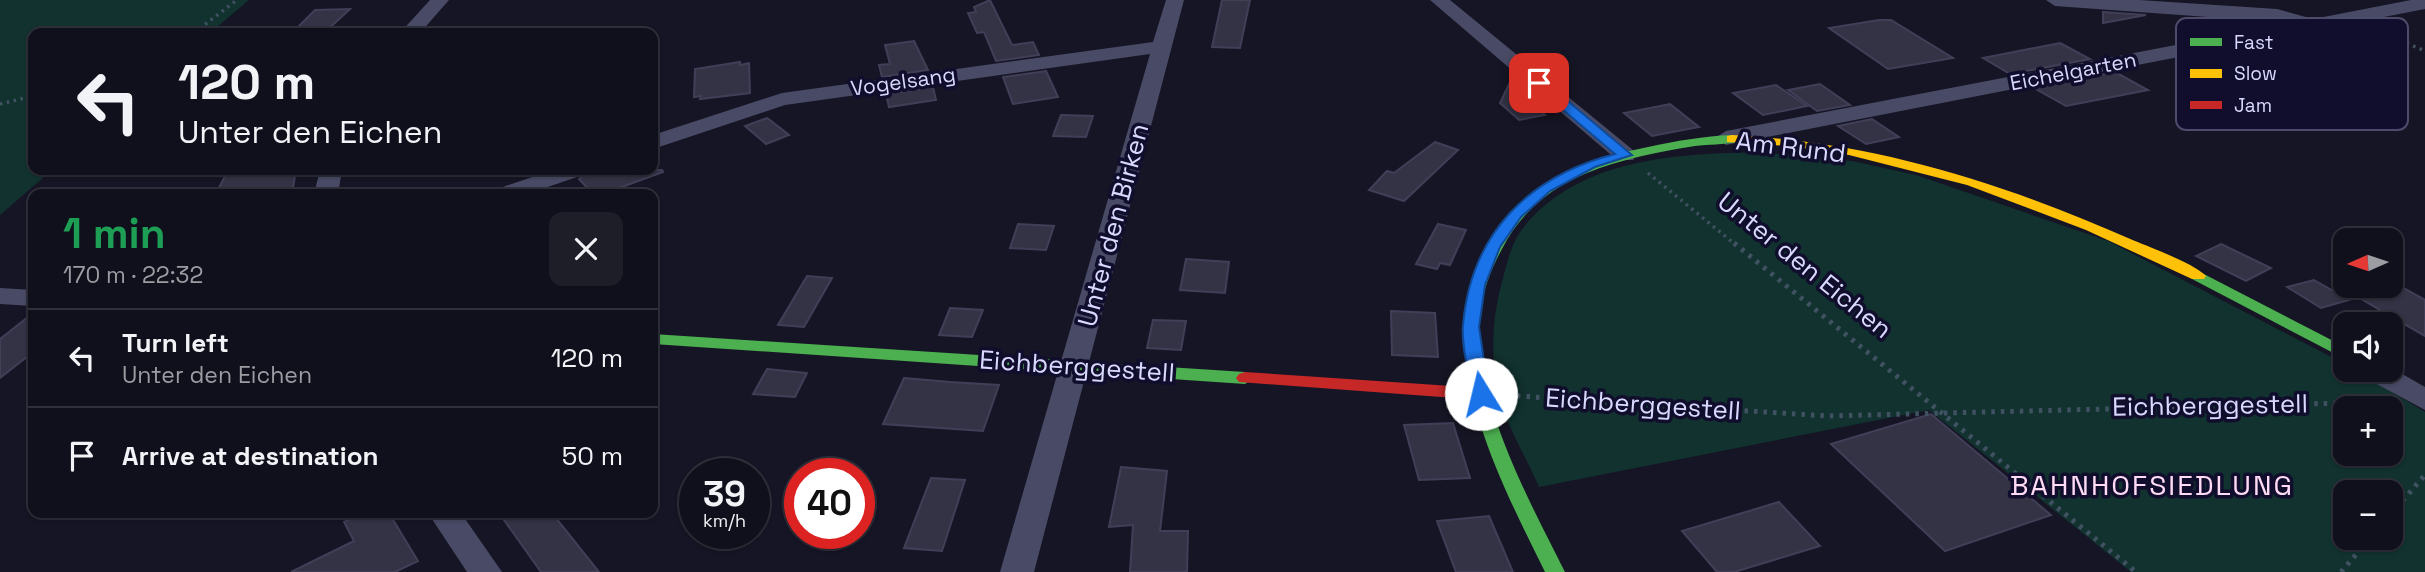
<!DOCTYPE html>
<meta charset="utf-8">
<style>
body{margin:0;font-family:"Space Grotesk",sans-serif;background:#1e1e29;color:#f1f3f6;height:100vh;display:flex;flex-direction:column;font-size:26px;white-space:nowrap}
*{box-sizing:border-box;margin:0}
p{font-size:23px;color:#9c9da3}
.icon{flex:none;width:38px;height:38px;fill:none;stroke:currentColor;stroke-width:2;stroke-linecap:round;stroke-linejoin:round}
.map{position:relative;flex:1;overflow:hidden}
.side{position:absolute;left:28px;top:189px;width:630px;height:329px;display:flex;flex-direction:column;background:#10101c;border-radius:14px;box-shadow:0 2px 5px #0004,0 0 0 2px #30303b}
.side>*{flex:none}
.top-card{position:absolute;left:28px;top:28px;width:630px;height:147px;border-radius:14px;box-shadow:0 2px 5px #0004,0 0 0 2px #30303b;background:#10101c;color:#f1f3f6;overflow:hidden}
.needle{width:46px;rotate:267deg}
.controls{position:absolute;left:2333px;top:228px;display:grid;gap:14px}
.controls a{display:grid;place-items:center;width:70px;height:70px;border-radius:14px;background:#10101c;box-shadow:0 2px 5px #0004,0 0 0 2px #30303b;font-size:35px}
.speed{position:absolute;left:679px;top:458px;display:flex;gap:14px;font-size:35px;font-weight:700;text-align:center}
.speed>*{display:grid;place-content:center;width:91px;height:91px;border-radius:50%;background:#10101c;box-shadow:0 2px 5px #0004,0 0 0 2px #30303b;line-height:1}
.speed small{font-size:18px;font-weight:400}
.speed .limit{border:10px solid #d22;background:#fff;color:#111}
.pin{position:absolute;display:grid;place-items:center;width:60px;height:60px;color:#fff;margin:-30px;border-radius:14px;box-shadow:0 4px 10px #0006}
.me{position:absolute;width:77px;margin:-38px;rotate:351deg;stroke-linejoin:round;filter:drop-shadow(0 0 5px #0008)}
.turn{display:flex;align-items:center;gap:24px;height:147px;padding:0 35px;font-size:32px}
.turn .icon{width:91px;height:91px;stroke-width:2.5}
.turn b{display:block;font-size:49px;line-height:60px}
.round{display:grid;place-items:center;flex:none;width:74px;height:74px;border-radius:14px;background:#1e1e29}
.summary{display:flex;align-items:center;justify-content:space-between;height:119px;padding:0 35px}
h1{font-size:42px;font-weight:700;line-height:52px;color:#1e9e55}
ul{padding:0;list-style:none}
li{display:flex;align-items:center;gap:21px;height:98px;padding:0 35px;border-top:2px solid #30303b}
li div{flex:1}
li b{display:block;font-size:26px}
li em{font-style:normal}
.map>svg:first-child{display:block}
.green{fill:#11322f;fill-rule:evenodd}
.building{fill:#343346;stroke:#413f58;stroke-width:2}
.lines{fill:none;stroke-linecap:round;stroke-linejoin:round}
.path-far1{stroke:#405261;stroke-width:3.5;stroke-dasharray:2.5 4.5;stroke-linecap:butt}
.path{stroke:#405261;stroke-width:5;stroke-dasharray:3.5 6;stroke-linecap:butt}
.street{fill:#494b66;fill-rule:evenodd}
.fast{fill:#4caf50;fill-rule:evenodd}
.slow{fill:#ffc107;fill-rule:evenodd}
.jam{fill:#c62828;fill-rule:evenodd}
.route{fill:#1a73e8;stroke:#114b97;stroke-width:2}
.labels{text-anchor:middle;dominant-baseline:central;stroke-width:7;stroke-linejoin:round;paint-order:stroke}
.far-street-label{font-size:21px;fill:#d9d9ff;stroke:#100e2c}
.street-label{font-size:26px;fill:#d9d9ff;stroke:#100e2c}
.neighbourhood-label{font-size:28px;letter-spacing:2px;fill:#ffdbf6;stroke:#100e2c}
.key{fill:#100e2c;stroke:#4c4b6b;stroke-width:2}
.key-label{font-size:19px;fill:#d9d9ff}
</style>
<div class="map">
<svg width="2425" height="572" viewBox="0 0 2425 572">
<rect width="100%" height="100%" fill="#161525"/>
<g class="green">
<path d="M0 0H249L210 33H33V170H52L0 215Z"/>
<path d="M1759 152 1852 161 1916 175 2108 241 2345 364V369H2354L2425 412V572H2131L1929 410 1539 487C1527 459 1510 432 1502 404 1490 365 1491 321 1502 282 1506 267 1511 245 1520 232 1575 158 1676 154 1759 152ZM2345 408H2390V453H2345ZM2345 492H2390V537H2345Z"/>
</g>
<g class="building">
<path d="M990 0 1012 45 1033 42 1039 55 996 61 984 32 977 33 968 13 976 12 974 7Z"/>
<path d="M1222 0H1250L1240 48 1212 47Z"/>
<path d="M350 9 324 33H292L315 10Z"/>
<path d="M2103 12 2146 15 2103 23Z"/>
<path d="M1879 20H1891L1953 58 1888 69 1829 28Z"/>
<path d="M914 41 928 70 882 77 879 65 890 64 885 45Z"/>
<path d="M2060 43 2090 59 2010 74 1983 58Z"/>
<path d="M740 62V65L749 63 750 93 700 99 701 96 694 97 695 69Z"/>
<path d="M1046 71 1058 97 1013 104 1003 77Z"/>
<path d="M2115 72 2148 90 2066 106 2034 88Z"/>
<path d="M1509 84 1545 115 1519 120 1500 103Z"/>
<path d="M1820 84 1850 105 1817 111 1788 90Z"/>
<path d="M1776 85 1807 106 1763 115 1733 93Z"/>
<path d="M933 87 936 100 889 107 886 94Z"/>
<path d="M1670 104 1699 127 1652 136 1624 113Z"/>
<path d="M1061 115 1093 116 1086 137 1053 136Z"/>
<path d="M767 118 770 120 789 135 766 144 745 126Z"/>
<path d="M1872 119 1899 137 1866 144 1838 126Z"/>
<path d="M1435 142 1458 150 1404 201 1369 190 1387 171 1394 173Z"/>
<path d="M228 170H296L292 194H216Z"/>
<path d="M590 170H662L663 172 603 194H593L579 179Z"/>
<path d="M1018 224 1054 226 1046 250 1010 248Z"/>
<path d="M1438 224 1466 230 1450 265 1440 263 1437 269 1416 264Z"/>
<path d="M2221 244 2271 268 2246 281 2196 256Z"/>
<path d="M1186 259 1229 262 1225 293 1180 290Z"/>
<path d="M807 276 832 278 804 327 778 325Z"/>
<path d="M2314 280 2349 300 2321 308 2287 287Z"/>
<path d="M2337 285H2398L2425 300V336Z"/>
<path d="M950 308 983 310 972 337 939 335Z"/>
<path d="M1391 311 1435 313 1438 357 1392 355Z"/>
<path d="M33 313V352L0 378V339Z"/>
<path d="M1153 320 1186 321 1181 350 1147 348Z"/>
<path d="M767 369 807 373 795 397 753 394Z"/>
<path d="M904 378 950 382 999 385 983 431 883 424Z"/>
<path d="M1931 414 2051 515 1945 551 1831 444Z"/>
<path d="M1453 423 1470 478 1419 480 1404 425Z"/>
<path d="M1121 467 1167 471 1160 531H1188L1187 572H1130L1133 525 1109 527Z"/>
<path d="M931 478 965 480 942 551 904 548Z"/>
<path d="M1779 502 1820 546 1734 572H1717L1682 531Z"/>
<path d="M363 513H389L418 561 395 572H291L354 541 344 522Z"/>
<path d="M499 513H552L599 572H541Z"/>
<path d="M1489 516 1513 572H1456L1437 521Z"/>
</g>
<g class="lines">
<g class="path-far1">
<path d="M2381 32 2425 51"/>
<path d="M194 33 237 0"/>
<path d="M0 104 33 96"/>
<path d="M1648 173 1736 245"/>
</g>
<g class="path">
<path d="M1734 243 2136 572"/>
<path d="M1517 396 1827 416 2382 402"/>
<path d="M2390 515 2425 475"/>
<path d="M2341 572 2371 537"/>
</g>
<g class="street">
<path d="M430 0H449L420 33H400Z"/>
<path d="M1166 0H1184L1034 572H1000L1150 54 785 105 653 149V135L782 93 1153 42Z"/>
<path d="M1430 0H1450L1633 150 1636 155 1633 160H1617Z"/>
<path d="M2046 0H2139L2277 9 2313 19 2411 0H2425V9L1726 145 1715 138 1726 131 2290 23 2055 6Z"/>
<path d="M320 170H342L338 194H314Z"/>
<path d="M553 170H587L583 175 527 194H493L497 189Z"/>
<path d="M0 288 33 290V306L0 304Z"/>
<path d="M2390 367 2425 387V410L2362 376 2358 369Z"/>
<path d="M428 513H461L502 572H467Z"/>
</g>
<g class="fast">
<path d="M1732 135 1737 136V142C1723 145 1709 144 1695 146 1658 152 1621 159 1587 173 1550 188 1520 213 1502 249 1491 269 1483 290 1480 313 1471 396 1529 500 1565 572H1545C1508 497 1467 418 1463 333 1462 304 1472 276 1485 252 1521 184 1576 162 1648 147 1676 141 1704 136 1732 135Z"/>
<path d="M2198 271 2345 347V359L2192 279 2190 276 2192 273Z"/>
<path d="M653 334 1245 372 1254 378 1245 384 653 344Z"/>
</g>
<path class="slow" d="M1732 135C1875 142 2004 183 2135 241 2152 248 2195 264 2206 276L2204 279H2192L2086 230 1967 185 1849 155 1789 146 1727 142V136Z"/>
<path class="jam" d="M1245 372 1481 388 1487 390 1490 394 1487 398 1481 400 1239 382 1236 378 1239 374Z"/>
</g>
<path class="route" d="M1535 81H1544L1632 155 1595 167 1550 191 1521 217 1500 247 1485 285 1479 327 1489 394 1481 399 1472 394C1469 372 1461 346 1463 325 1471 233 1529 176 1615 154L1535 86Z"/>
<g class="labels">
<g class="far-street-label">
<text transform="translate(2073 71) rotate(-11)">Eichelgarten</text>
<text transform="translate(903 81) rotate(-8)">Vogelsang</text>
</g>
<g class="street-label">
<text transform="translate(1791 147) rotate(7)">Am Rund</text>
<text transform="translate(1113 225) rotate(-75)">Unter den Birken</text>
<text transform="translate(1805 265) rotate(39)">Unter den Eichen</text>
<text transform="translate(1077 366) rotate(4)">Eichberggestell</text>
<text transform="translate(1643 404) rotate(4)">Eichberggestell</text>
<text transform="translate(2210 405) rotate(-1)">Eichberggestell</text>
</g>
<g class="neighbourhood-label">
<text x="2152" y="485">BAHNHOFSIEDLUNG</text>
</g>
</g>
<rect x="2176" y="18" width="232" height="112" rx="10" class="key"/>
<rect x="2190" y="38" width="32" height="8" fill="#4caf50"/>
<rect x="2190" y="69" width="32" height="9" fill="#ffc107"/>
<rect x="2190" y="101" width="32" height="8" fill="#c62828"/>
<g class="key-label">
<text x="2234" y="49">Fast</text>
<text x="2234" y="80">Slow</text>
<text x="2234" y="112">Jam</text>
</g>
</svg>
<div class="controls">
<a><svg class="needle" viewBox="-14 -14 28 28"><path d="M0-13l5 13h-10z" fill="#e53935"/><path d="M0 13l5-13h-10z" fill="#9c9da3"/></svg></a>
<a><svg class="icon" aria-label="sound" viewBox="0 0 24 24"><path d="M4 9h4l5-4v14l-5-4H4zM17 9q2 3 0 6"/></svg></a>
<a>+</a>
<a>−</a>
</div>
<div class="speed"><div>39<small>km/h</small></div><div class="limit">40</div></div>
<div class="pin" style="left:1539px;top:83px;background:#d93025"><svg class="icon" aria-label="arrive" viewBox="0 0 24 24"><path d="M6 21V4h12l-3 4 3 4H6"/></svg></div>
<svg class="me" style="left:1481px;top:394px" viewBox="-20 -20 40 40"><circle r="19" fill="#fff"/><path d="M0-13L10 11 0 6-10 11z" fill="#1a73e8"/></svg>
<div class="top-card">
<div class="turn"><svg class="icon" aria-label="left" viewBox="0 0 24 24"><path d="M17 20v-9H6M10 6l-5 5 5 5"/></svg><div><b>120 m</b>Unter den Eichen</div></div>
</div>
<section class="side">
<div class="summary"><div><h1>1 min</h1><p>170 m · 22:32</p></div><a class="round"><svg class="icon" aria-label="close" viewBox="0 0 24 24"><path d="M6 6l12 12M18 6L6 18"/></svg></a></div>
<ul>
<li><svg class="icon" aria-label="left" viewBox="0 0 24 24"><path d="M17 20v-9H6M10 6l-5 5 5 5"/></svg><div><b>Turn left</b><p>Unter den Eichen</p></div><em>120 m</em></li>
<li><svg class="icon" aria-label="arrive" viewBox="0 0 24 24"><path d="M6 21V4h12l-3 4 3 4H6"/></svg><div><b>Arrive at destination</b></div><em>50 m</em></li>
</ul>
</section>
</div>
